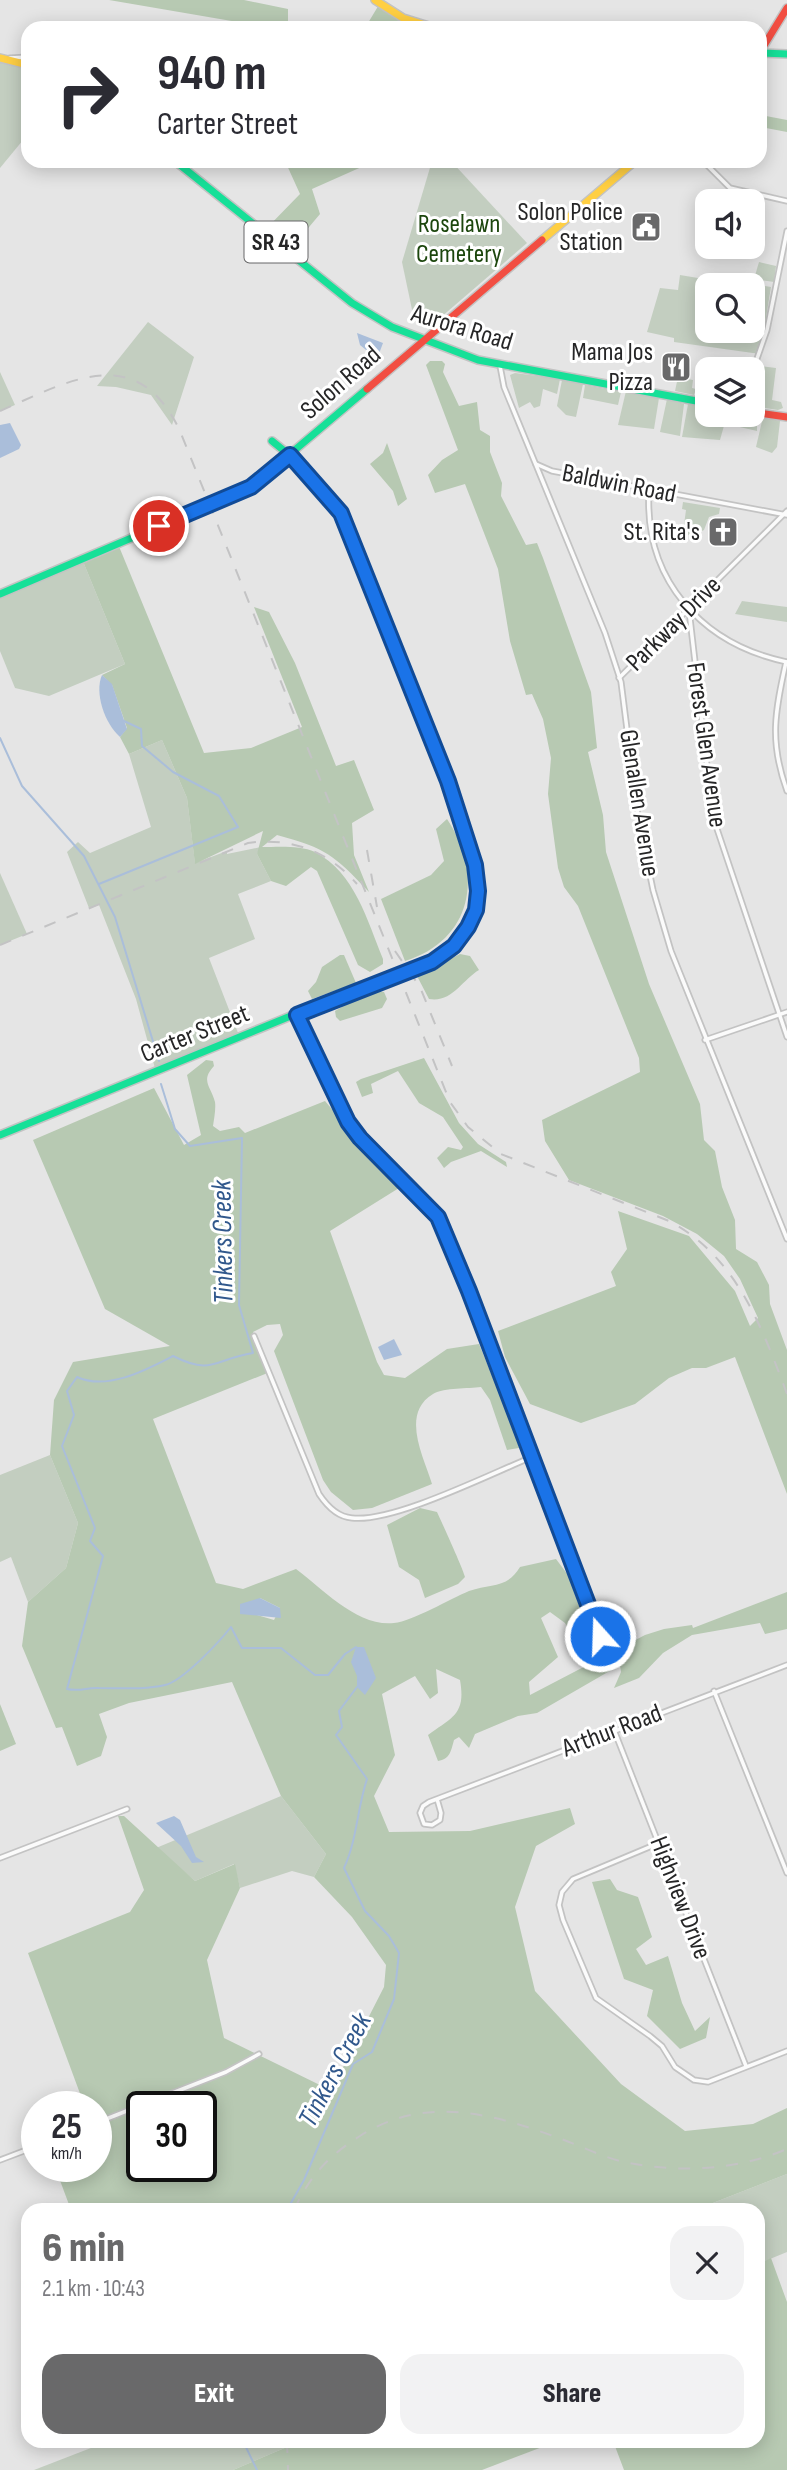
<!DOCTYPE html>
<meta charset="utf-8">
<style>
body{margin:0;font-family:"Sofia Sans Condensed",sans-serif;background:#f2f2f3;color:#2b2b33;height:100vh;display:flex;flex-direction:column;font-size:26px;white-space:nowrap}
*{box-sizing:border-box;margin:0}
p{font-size:23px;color:#7c7c81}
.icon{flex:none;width:38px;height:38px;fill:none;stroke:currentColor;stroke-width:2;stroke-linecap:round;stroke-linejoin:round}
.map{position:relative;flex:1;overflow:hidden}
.details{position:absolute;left:21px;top:2203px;width:744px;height:245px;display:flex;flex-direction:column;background:#fff;border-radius:21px;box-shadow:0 4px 18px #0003}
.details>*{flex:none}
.hud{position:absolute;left:21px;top:21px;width:746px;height:147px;border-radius:21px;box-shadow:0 4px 18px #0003;background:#fff;color:#2b2b33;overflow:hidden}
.fabs{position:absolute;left:695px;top:189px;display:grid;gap:14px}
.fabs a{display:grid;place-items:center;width:70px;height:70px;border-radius:14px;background:#fff;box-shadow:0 4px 18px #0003;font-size:35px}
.speed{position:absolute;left:21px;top:2091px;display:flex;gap:14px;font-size:35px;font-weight:700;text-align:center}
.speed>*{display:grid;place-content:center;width:91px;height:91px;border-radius:50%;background:#fff;box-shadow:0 4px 18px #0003;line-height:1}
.speed small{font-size:18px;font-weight:400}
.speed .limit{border:4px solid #111;border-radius:10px;background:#fff;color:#111}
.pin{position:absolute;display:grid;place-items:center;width:60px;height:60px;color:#fff;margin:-30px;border:4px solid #fff;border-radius:50%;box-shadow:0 2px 7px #0007}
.me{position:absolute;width:77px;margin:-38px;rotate:340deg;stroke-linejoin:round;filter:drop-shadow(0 0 5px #0008)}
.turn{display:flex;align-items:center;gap:24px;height:147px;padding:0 21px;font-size:32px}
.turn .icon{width:91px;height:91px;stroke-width:2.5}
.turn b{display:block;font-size:49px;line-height:60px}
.round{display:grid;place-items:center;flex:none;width:74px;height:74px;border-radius:21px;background:#f2f2f3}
.overview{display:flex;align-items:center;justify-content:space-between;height:119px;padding:0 21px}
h1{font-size:42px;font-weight:800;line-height:52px;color:#69696a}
.action{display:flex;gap:14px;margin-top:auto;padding:14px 21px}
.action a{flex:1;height:80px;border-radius:21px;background:#69696a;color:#fff;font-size:28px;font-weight:800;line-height:80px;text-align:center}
.action a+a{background:#f2f2f3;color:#2b2b33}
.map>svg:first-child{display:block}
.green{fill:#c3cec0}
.forest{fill:#b7c9b2;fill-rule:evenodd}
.water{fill:#aabeda}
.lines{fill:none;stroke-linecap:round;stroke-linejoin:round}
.stream{stroke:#aabeda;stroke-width:2}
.street-casing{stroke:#c3c3c3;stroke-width:7}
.fast-casing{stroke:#c3c3c3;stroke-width:10}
.slow-casing{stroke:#c3c3c3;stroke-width:10}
.jam-casing{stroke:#c3c3c3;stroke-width:10}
.street{stroke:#fbfbfb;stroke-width:3.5}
.fast{stroke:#16e098;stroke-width:7}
.slow{stroke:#ffcf43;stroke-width:7}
.jam{stroke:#f24e42;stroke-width:7}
.rail{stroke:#c3c3c4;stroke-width:2;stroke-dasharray:12 12;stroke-linecap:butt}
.route-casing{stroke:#114b97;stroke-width:18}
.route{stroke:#1a73e8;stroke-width:12}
.labels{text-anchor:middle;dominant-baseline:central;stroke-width:6;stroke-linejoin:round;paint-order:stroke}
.shield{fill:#fff;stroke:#676768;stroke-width:2}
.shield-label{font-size:24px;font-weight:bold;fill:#262627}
.poi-label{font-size:26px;fill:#262627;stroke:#fff;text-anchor:end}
.park-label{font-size:26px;fill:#1c460d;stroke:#fff}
.street-label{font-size:26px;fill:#262627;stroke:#fff}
.water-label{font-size:28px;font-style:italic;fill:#31588c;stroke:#fff}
</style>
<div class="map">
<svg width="787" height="2470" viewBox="0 0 787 2470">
<rect width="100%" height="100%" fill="#e5e5e5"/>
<g class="green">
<path d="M28 57V134L0 168V58Z"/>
<path d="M432 161H451L527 243 433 324 414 319 402 262Z"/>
<path d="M759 262 776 266 774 282 754 279Z"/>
<path d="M680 275 740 285H707V331H752L754 284 771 287 760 354 674 342V338L647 332 660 288 678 290Z"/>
<path d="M148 322 194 357 172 425 151 395 116 387 97 386Z"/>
<path d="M759 366 776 368 772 400 781 402 783 408 778 410 753 406V380Z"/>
<path d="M0 372 15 405 0 411Z"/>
<path d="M515 373 560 379 557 394 543 389 540 406 534 408 530 402 519 408 510 375Z"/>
<path d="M678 377 693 380 692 388 696 389 694 395 675 391Z"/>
<path d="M562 380 583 384 576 417 566 415 557 406Z"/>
<path d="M585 385 621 392 618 405 583 398Z"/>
<path d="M626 391 659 398 654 429 618 425Z"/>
<path d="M667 399 684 404 680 436 660 432Z"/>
<path d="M688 404 707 407V415H727L720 440 682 437Z"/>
<path d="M733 415 757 416V431L731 425Z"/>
<path d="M763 417 780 421 777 447 772 453 756 447Z"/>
<path d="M683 502 720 508 719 514 709 517 704 530 691 536 683 532 686 510 682 509Z"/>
<path d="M82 559 125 664 49 696 15 688 0 651V594Z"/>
<path d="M742 601 787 607V622L735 614Z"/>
<path d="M162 740 187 798 195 863 227 851V854L261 847 257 854 271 881 238 894 255 939 209 958 240 1038 156 1072 136 999 99 905 89 908 67 852 78 842 90 853 151 827 129 754Z"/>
<path d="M0 873 27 934 0 945Z"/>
<path d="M50 1455 78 1523 66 1568 28 1602 11 1557 0 1562V1475Z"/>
<path d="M281 1796 326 1854 314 1877 292 1871 240 1888 234 1864 195 1881 156 1848Z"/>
<path d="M787 2174V2252L758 2264V2210H695Z"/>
<path d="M109 2441H301L233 2470H34Z"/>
</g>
<g class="forest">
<path d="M109 0H244L288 9V28H255V25Z"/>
<path d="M380 3 403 18 434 28H365Z"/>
<path d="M760 115 787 120V132L760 127Z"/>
<path d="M285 161H375L312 189 320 214 288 252 263 232 300 194Z"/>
<path d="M430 361H442L445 364 443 372 459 406 477 402 480 430 490 436V452L502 483 501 496 526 545 537 543 543 558 591 692 597 748 588 752 603 815 606 852 649 984 700 1104 704 1140 715 1151 722 1187 735 1220 736 1249 757 1262 769 1285 770 1304 787 1350V1494L735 1357 706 1368H692L669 1378 635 1404 581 1423 530 1404 505 1357 498 1331 616 1286 611 1272 627 1249 618 1211 689 1236 735 1291 750 1326 758 1318 740 1279 724 1256 697 1234 663 1216 569 1180 545 1141 542 1120 640 1072 639 1058 578 906 564 887 558 868 548 794 551 758 543 719 532 694 526 695 510 641 498 569 465 484 435 493 428 475 442 460 458 450 426 365Z"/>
<path d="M387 443 407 499 398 506 393 491 370 464 383 453Z"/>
<path d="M118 544 204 753 251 748 302 727 254 607 269 612 295 663 336 766 354 760 374 810 352 823 354 855 369 892C334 855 326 848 277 835L262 847C278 847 300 845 315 852 355 873 367 920 383 959V964L370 972 358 965 317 871 311 867 286 886 271 881 257 854 263 831 195 864 187 798 162 740 129 754 120 737 127 728 112 685 102 675 125 664 82 559Z"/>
<path d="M447 819C484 874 473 940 405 961L381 899 431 875 444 861 436 829Z"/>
<path d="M460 954 470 956 479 970C462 980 452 1003 429 999L417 976Z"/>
<path d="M340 955H344L356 983 312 999 308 991 316 982 322 967Z"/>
<path d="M378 991 384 992 387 999 382 1008 340 1021 336 1017 335 1011 361 996Z"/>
<path d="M424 1058 459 1123 478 1144 506 1162 507 1167 481 1151 451 1162 444 1168 437 1158 448 1147 461 1150 463 1147 443 1117 419 1103 398 1071 371 1084 373 1093 362 1097 356 1082 361 1079Z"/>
<path d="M206 1060 213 1061 214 1066C200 1081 211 1086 215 1102 216 1109 214 1119 213 1126L220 1131 239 1127 245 1133 325 1101 399 1188 330 1231 377 1362 384 1375 405 1378 447 1349 479 1344 517 1436 519 1448 507 1450 490 1400 481 1387C468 1389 445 1387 433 1394 400 1414 424 1457 432 1484L372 1508 353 1510 331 1492 323 1480 274 1351 283 1335 280 1324 267 1325 253 1332 270 1372 153 1419 216 1583 243 1589 296 1569C323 1589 357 1627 394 1623 413 1621 450 1599 469 1591 491 1583 507 1589 520 1567L556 1559 568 1575 587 1627 583 1634 572 1635 565 1623 550 1612 541 1618 558 1657 529 1682 530 1695 645 1635 664 1629 692 1625 693 1628 787 1592V1629L765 1634 760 1623 692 1635 663 1653 639 1678 614 1688 621 1672 620 1665 537 1713 518 1716 475 1734 469 1748 459 1737 454 1740C451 1751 450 1759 438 1761L428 1735C453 1717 466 1714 460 1680L436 1669 438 1693 430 1699 415 1676 382 1694 395 1755 374 1796 389 1832 470 1831 570 1808 575 1824 536 1846 515 1907 535 1991 621 2084 685 2131 753 2124 787 2108V2174L695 2210H71L55 2167 96 2166V2107H85L28 1953 130 1912 144 1890 118 1816H124L195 1881 235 1864 240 1888 207 1960 224 2038 324 2087 338 2077 384 1987 386 1965 352 1917 314 1877 326 1854 281 1796 232 1682 129 1703 99 1714 107 1737 101 1756 77 1766 62 1727 56 1728 22 1646 28 1602 66 1568 78 1523 50 1455 54 1400 73 1362 170 1346 105 1309 33 1140 154 1088 184 1145 201 1135 187 1075ZM260 1598 280 1608 274 1620 257 1615ZM142 2107H201V2166H142Z"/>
<path d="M420 1508 437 1512C442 1523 464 1571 465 1577L458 1584 425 1598 419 1580 399 1567 387 1525Z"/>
<path d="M0 1704 16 1744 0 1751Z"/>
<path d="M610 1879 617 1890 638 1897 652 1937 636 1949 646 1965 668 1956 682 2003 695 2031 710 2017 706 2038 680 2049 647 2016 653 1990 624 1979 592 1882Z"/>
<path d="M771 2258 787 2302V2470H624L613 2441H758V2264Z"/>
<path d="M301 2441H558L482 2470H233Z"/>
</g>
<g class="water">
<path d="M357 333 383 343 377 359 360 345Z"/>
<path d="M10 423 21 445 19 449 0 458V425Z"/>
<path d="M102 675 112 684 127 729 120 737C105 724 94 693 102 675Z"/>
<path d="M394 1339 402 1355 384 1360 378 1347Z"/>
<path d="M260 1598 280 1608 281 1618 240 1614V1604Z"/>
<path d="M356 1647H364L376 1678 365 1695 357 1687V1676L351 1662Z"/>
<path d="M174 1816 180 1820 196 1857 204 1862 192 1863 181 1846 156 1823Z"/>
</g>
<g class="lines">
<g class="stream">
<path d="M0 738 22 786 84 856 115 917 159 1061"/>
<path d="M99 884 238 827 219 796 173 772 142 746 141 729 124 721"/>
<path d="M161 1084 175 1129 190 1146 242 1138 239 1305 253 1353C214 1359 213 1376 173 1356 146 1370 107 1391 77 1377L67 1391 74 1415 62 1446 95 1528 90 1541 103 1556 67 1689C81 1692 87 1687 99 1688 121 1688 144 1690 165 1685 183 1681 219 1642 231 1627L242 1648H281L315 1675H328L345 1654 356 1647"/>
<path d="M287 2210 304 2180 353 2064 372 2052 394 1999 399 1953 389 1936 365 1911 344 1868C357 1840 357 1809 367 1779L336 1735 342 1727 339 1711 357 1687"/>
<path d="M243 2441 257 2470"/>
</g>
<g class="street-casing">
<g id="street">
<path d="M10 58 28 57"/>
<path d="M703 161 730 188 787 201"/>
<path d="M500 366 504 387 605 633 621 682 638 816 653 890 671 951 787 1239"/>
<path d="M752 373 767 330 787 231"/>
<path d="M536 464 552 471 787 515"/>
<path d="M649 491C644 579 701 644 787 662"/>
<path d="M689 610 713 817 787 1037"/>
<path d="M786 662C775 712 769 741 787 791"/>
<path d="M619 678 787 511"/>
<path d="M297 1015 338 1105 355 1131 438 1217 469 1291 600 1636"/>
<path d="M705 1040 787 1012"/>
<path d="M254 1336 319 1494C327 1506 337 1517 352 1518 393 1523 490 1474 532 1457"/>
<path d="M714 1691 787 1873"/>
<path d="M614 1730 746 2066"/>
<path d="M437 1799 441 1813 440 1820 432 1825 424 1824 420 1813 423 1806 429 1802 787 1665"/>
<path d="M659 1843 573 1879 562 1892 559 1905 563 1920 596 1998 650 2036 662 2046 675 2067 694 2080 708 2082 787 2051"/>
<path d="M0 1858 127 1809"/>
<path d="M96 2123 226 2072 259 2054"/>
<path d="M0 2160 37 2146"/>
</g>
</g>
<g class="fast-casing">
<g id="fast">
<path d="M760 53 787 54"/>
<path d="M175 161 352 303 392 327 478 360 707 403"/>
<path d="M272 441 298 462 341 513 356 550"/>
<path d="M0 594 251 487 367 389"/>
<path d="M0 1135 320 1004"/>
</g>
</g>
<g class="slow-casing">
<g id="slow">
<path d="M375 0 403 18 435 28"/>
<path d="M0 58 28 65"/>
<path d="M542 240 635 161"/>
<path d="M320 1004 432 963 454 946 476 910 475 865 448 781 356 550"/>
</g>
</g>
<g class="jam-casing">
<g id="jam">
<path d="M760 52 787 8"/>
<path d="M367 389 542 240"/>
<path d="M752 412 787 417"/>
</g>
</g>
<use href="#street" class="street"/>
<use href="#fast" class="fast"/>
<use href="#slow" class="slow"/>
<use href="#jam" class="jam"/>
<g class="rail">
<path d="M0 411C69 381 137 340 180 431L450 1102 468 1127 501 1154 669 1221C736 1256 762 1327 787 1394"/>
<path d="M367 850 377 907"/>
<path d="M0 945 248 843C291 837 328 851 357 884"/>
<path d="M395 951 420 987 452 1066"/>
<path d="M294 2210C309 2177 328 2156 360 2136 426 2094 495 2114 564 2140 585 2148 607 2159 629 2163 681 2173 738 2170 787 2149"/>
<path d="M287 2441 288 2470"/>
</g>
</g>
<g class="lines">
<g class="route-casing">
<path id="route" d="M159 526 251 487 290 455 341 513 448 781 475 865 478 891 476 910 468 927 454 946 432 962 297 1015 348 1122 360 1138 438 1217 469 1291 600 1636"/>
</g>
<use href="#route" class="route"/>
</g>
<defs>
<g id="civic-square" transform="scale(1.575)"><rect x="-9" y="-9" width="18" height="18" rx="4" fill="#69696a" stroke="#fff"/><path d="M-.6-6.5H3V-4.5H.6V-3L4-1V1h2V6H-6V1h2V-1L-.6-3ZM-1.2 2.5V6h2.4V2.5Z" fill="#fff"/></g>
<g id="restaurant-square" transform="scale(1.575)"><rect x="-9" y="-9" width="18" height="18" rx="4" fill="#69696a" stroke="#fff"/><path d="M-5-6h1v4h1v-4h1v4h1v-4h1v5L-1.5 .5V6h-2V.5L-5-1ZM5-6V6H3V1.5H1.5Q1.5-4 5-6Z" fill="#fff"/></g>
<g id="church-square" transform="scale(1.575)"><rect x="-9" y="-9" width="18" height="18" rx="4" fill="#69696a" stroke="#fff"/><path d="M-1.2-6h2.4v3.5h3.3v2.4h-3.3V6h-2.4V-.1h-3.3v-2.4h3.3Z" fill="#fff"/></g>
</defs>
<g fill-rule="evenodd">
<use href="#civic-square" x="646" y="227"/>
<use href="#restaurant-square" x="676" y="367"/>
<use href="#church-square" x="723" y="532"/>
</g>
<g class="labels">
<rect class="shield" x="244.5" y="221.5" width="63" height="41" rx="5"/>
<g class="shield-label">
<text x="276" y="242">SR 43</text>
</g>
<g class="poi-label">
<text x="623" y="212">Solon Police<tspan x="623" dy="30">Station</tspan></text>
<text x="653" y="352">Mama Jos<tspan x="653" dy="30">Pizza</tspan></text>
<text x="700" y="532">St. Rita's</text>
</g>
<g class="park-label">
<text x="459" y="224">Roselawn<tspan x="459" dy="30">Cemetery</tspan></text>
</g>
<g class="street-label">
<text transform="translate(462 328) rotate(17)">Aurora Road</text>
<text transform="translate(341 383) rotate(-41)">Solon Road</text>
<text transform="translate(619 484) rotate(11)">Baldwin Road</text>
<text transform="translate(674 624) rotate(-45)">Parkway Drive</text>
<text transform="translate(706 745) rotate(82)">Forest Glen Avenue</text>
<text transform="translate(639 803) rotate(81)">Glenallen Avenue</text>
<text transform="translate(195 1034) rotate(-22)">Carter Street</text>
<text transform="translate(612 1731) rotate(-21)">Arthur Road</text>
<text transform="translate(680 1898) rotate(69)">Highview Drive</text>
</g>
<g class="water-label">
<text transform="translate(223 1242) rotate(-91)">Tinkers Creek</text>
<text transform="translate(335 2070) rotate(-62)">Tinkers Creek</text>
</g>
</g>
</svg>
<div class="fabs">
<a><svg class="icon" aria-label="sound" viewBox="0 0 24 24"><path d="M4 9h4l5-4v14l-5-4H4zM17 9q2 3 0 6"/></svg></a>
<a><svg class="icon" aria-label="search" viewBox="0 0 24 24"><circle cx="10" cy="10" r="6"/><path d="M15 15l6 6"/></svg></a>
<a><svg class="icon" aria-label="layers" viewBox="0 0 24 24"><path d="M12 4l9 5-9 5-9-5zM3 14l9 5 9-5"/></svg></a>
</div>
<div class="speed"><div>25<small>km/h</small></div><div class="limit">30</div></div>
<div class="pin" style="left:159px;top:526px;background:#d93025"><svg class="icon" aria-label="arrive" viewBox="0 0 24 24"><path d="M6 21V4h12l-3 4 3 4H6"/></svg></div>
<svg class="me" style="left:600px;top:1636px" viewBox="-20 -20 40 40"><circle r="17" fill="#1a73e8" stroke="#fff" stroke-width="3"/><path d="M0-11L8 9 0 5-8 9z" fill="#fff"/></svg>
<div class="hud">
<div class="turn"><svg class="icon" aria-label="right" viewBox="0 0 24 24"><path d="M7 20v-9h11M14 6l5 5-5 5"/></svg><div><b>940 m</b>Carter Street</div></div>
</div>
<section class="details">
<div class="overview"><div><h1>6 min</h1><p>2.1 km · 10:43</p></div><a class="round"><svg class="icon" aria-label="close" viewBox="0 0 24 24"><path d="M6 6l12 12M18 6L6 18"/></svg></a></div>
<div class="action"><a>Exit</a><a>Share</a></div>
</section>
</div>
